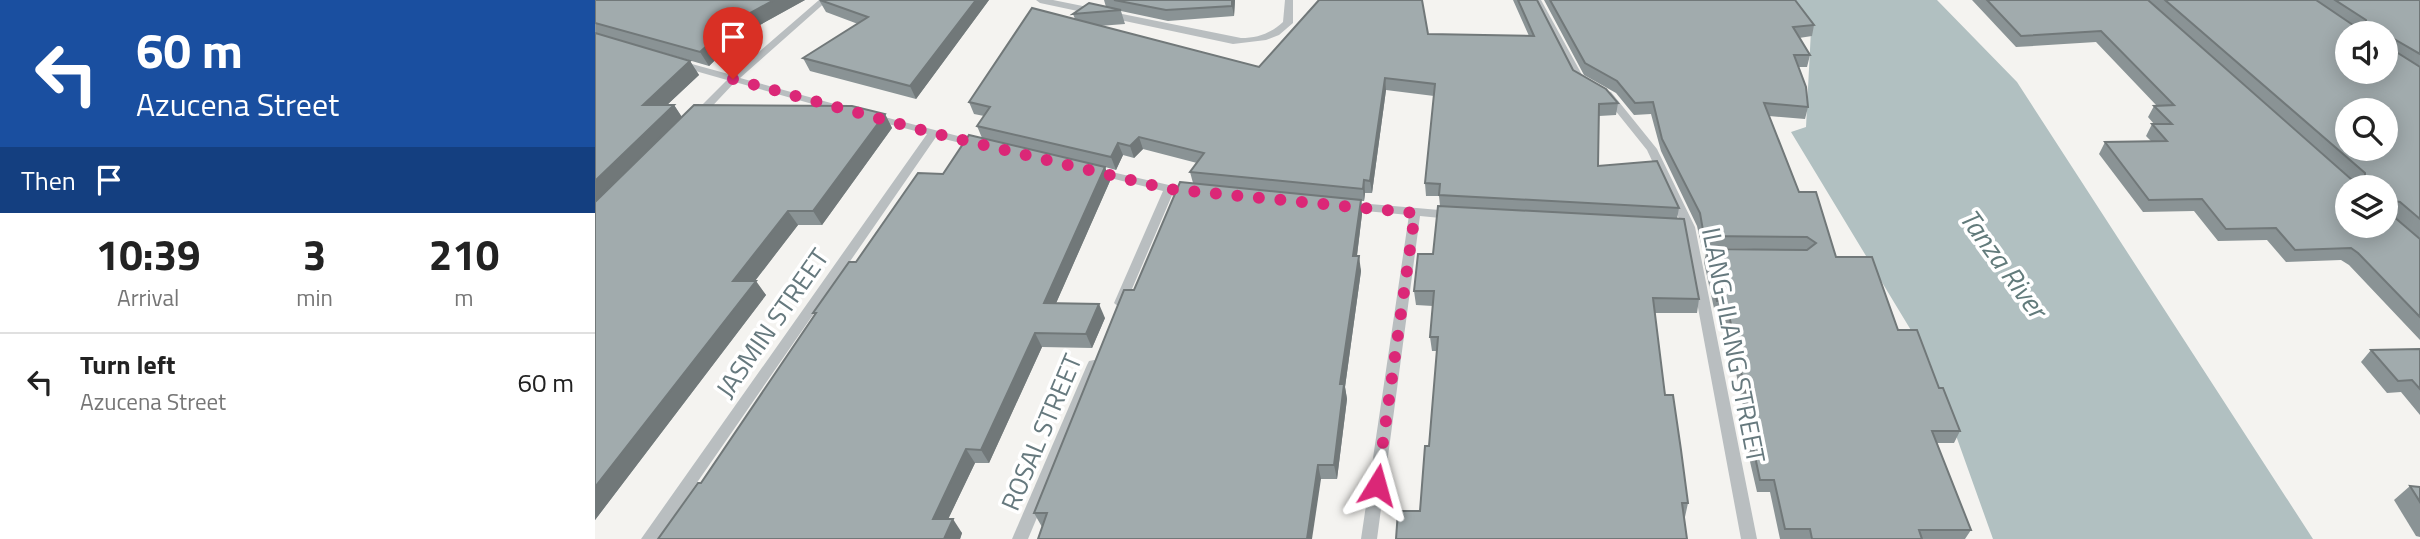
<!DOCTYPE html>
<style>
body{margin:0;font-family:"Titillium Web",sans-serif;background:#f2f2f2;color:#222;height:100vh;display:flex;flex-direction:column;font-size:26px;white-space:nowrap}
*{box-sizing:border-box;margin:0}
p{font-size:23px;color:#767676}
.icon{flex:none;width:38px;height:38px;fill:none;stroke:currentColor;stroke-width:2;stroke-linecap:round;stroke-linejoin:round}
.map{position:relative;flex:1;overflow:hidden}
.details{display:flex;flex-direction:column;background:#fff;width:595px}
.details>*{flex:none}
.banner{background:#1a4fa0;color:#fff;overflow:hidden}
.tools{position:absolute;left:1740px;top:21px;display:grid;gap:14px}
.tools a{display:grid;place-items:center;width:63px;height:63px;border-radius:50%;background:#fff;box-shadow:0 4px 18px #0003;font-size:35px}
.pin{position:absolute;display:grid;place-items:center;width:60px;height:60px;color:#fff;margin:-72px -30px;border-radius:50% 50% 50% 0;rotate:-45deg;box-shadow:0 0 7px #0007}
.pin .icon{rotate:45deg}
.me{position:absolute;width:77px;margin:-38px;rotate:8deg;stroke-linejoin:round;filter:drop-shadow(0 0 5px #0008)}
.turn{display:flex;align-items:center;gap:24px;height:147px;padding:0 21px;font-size:32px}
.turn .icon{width:91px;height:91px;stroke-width:2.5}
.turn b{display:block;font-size:49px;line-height:60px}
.then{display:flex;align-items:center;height:66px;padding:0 21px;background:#0003;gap:14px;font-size:26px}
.eta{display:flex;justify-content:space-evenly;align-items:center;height:119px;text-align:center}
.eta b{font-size:42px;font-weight:700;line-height:49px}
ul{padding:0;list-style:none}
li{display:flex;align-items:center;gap:21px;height:98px;padding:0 21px;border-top:2px solid #e0e0e0}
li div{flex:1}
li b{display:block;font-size:26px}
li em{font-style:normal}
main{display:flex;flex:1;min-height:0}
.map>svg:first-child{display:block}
.water{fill:#b1c0c1}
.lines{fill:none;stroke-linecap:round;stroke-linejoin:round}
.minor{fill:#b9bec0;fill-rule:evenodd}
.wall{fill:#8a9395}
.shaded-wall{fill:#717879}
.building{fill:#a1abad;stroke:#717879;stroke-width:2;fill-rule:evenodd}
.route{stroke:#db2777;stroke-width:12;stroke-dasharray:0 21.6}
.labels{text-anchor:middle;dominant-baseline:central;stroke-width:7;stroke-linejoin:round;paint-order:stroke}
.street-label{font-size:26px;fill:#66797e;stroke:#fff}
.water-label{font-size:28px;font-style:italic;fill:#627b7b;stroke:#fff}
</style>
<main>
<section class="details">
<div class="banner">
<div class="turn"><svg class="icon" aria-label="left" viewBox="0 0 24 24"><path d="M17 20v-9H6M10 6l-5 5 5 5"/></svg><div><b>60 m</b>Azucena Street</div></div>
<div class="then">Then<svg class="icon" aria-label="arrive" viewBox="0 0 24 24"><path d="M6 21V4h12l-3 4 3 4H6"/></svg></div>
</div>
<div class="eta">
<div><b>10:39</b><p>Arrival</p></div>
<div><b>3</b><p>min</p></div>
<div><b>210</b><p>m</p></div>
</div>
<ul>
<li><svg class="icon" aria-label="left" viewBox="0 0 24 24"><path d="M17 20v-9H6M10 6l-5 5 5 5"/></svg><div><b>Turn left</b><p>Azucena Street</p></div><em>60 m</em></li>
</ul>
</section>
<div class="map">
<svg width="1825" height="539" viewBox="0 0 1825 539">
<rect width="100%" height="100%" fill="#f4f3f0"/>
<path class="water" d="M1186 0H1342L1422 82 1718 539H1398L1334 360 1196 132 1211 127 1216 30Z"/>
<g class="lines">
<g class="minor">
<path d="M224 0H233L145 78 254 108V112H246L140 82 107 117H99V113L132 80 83 66V62L86 61 137 75Z"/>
<path d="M441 0H458L646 38C663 38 676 33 688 22L690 0H698V23L684 35 671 40 638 44 445 3Z"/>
<path d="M938 0H946L991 82 990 84 986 85 981 82Z"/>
<path d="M1012 91 1016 92 1062 149 1100 227 1162 539H1146L1088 227 1052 150 1007 94Z"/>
<path d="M278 114 390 143 391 145 386 148 341 137 63 539H46L332 134 274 119 273 117Z"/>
<path d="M499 168 574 185 598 187 604 191 598 195 578 193 531 303 525 308 519 303 568 191 495 173 493 171Z"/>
<path d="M752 202 856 211 862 215 856 219 825 216 782 539H766L814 215 748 209 746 206Z"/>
<path d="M499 360 504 361 506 365 433 539H417L492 365 494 361Z"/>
</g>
</g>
<g class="wall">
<path d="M0 0H210L145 36 114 66 14 37 95 61 104 75 72 105H79L87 117 290 114 297 128 227 225H203L160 281 171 295 0 520Z"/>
<path d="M224 0H394L321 99 215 71 208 58 263 24 231 12Z"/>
<path d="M509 0H640L639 16 573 21 526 11 530 24 504 26 664 67 833 34 934 36 918 0H942L978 70 1023 103 1021 115 1004 116 1003 166 1084 208 1082 219 1104 299 1102 313H1060L1070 395 1093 503 1090 517 825 511 834 446 842 351H837L835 337 838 306 821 305 819 291 838 254 845 206 844 196H831L830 183 839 96 791 90 777 193H770L769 201H766L767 214 762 256 766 271 750 387 752 399 742 479H726L447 527 439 513 539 290 598 183 595 172 602 163 548 149 539 158 528 155 521 170 510 167 515 181 461 303 510 318 497 348 447 347 394 463H380L353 519 367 533 365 539H63L106 483 220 316 218 313 261 262 348 174 387 138 382 126 389 116 379 114 374 102 480 19 478 14 511 7Z"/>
<path d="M949 0H1200L1219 25 1217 36 1204 38 1215 55 1212 67H1203L1213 107 1210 119 1174 116 1204 192 1241 257 1303 330 1344 388 1365 431 1359 443H1341L1376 530 1370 539H1185L1175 492H1162L1150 440 1153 431 1129 314 1120 313 1109 262 1112 249 1210 250 1107 248 1102 226 1066 151 1056 114 1039 115 1021 93 989 75Z"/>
<path d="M1377 0H1825V340L1754 265 1746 260 1691 262 1672 240 1623 241 1599 211 1548 212 1504 154 1510 142 1556 141 1551 136 1557 124H1559L1553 117 1559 106H1562L1501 42 1421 47Z"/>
<path d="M1825 349V415L1806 392 1792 393 1766 362 1776 350Z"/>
<path d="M1815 486 1825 487V537L1821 536 1799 500Z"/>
</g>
<g class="shaded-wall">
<path d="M179 0H210L145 36 114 66 105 52 137 23Z"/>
<path d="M381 0H394L321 99 315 86Z"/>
<path d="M637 0H640L639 16 637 6Z"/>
<path d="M95 61 104 75 58 118 48 105Z"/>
<path d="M790 78 791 90 777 193 775 181Z"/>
<path d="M79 105 88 119 0 206V181Z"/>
<path d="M290 114 297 128 227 225 218 211Z"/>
<path d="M544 137 548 149 539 158 535 146Z"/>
<path d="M523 143 528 155 521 170 516 157Z"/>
<path d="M510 167 515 181 455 317 449 303Z"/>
<path d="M769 180 770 193 769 201 768 189Z"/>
<path d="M766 200 767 214 760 271 758 256Z"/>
<path d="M193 211 203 225 149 295 138 281Z"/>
<path d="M764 256 766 271 750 387 752 399 742 479 739 465 745 384Z"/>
<path d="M161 281 171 295 0 520V487Z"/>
<path d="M504 304 510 318 497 348 491 334Z"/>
<path d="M440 333 447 347 394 463 386 450Z"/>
<path d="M371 449 380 463 347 532 338 519Z"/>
<path d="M723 465 726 479 717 539H712Z"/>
<path d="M358 519 367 533 365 539H349Z"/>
</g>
<g class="building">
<path d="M0 0H179L137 23 105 52 0 23Z"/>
<path d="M225 0H381L315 86 208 58 273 17Z"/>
<path d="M519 0H637V6L571 10Z"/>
<path d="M724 0H827L833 34 939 36 923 0H942L978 70 1011 89 1023 103 1004 104 1003 166 1062 161 1084 208 844 195 845 184 830 183 840 84 790 78 775 181 769 180 768 189 595 172 609 153 544 137 535 146 523 143 516 157 382 126 395 107 374 102 437 8 664 67Z"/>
<path d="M955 0H1200L1219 25 1198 27 1215 55H1199L1211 87 1213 107 1169 103 1204 192H1221L1241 257H1277L1303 330H1322L1344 388H1348L1365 431H1337L1376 530H1324L1327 539H1217L1215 529H1190L1179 480H1165L1154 428H1158L1131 301H1122L1112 249 1212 250 1221 243 1212 237 1109 236 1105 213 1067 139 1058 102 1040 103 1022 81 990 63Z"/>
<path d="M1392 0H1553L1757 180 1770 177V173L1570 0H1721L1758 25 1771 23V20L1740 0H1825V54L1799 39H1796L1795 48 1825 67V219L1805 202 1798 201V216L1825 239V317L1763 253 1756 248 1700 250 1681 228 1631 229 1607 199 1554 200 1510 142 1572 141 1557 124H1577L1559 106 1579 105 1506 31 1426 36ZM1752 33H1790V72H1752ZM1752 110H1790V149H1752ZM1752 187H1790V226H1752Z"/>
<path d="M494 3 526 10 478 14Z"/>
<path d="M0 33 95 61 48 105H79L0 181Z"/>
<path d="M99 105 257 106 290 114 218 211H193L138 281H161L0 487V202Z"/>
<path d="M374 135 510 167 449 303 504 304 491 334 440 333 386 450 371 449 338 519H358L349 539H63L103 483H106L221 313H218L254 262H261L323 173 348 174Z"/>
<path d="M585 182 766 200 758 256H764L745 384H749L739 465H723L712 539H443L452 513H439L529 290H539Z"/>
<path d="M843 206 1089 219 1104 299 1058 298 1070 395H1078L1086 450 1093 503H1087L1092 539H801L803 511H825L830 446H834L843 337H835L839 291H819L823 254H838Z"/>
<path d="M1825 349V389L1817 380 1803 381 1776 350Z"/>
<path d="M1815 486 1825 487V502Z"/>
</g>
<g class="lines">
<path class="route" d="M138 79 338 133 574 189 820 213 782 485"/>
</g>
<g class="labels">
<g class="street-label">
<text transform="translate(177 323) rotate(-55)">JASMIN STREET</text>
<text transform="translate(1139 345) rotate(79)">ILANG-ILANG STREET</text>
<text transform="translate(446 432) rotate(-67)">ROSAL STREET</text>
</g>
<g class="water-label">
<text transform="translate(1409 263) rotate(54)">Tanza River</text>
</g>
</g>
</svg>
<div class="tools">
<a><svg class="icon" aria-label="sound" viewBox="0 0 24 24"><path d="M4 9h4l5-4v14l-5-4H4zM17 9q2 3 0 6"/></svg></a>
<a><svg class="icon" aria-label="search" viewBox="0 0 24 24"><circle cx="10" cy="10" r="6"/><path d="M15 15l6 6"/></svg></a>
<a><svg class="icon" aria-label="layers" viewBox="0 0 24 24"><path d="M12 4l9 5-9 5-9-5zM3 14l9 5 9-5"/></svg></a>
</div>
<div class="pin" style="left:138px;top:79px;background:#d93025"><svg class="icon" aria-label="arrive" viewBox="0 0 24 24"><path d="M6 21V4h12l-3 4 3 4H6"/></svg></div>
<svg class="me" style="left:782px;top:485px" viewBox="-20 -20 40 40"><path d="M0-17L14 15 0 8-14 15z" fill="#db2777" stroke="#fff" stroke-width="4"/></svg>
</div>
</main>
